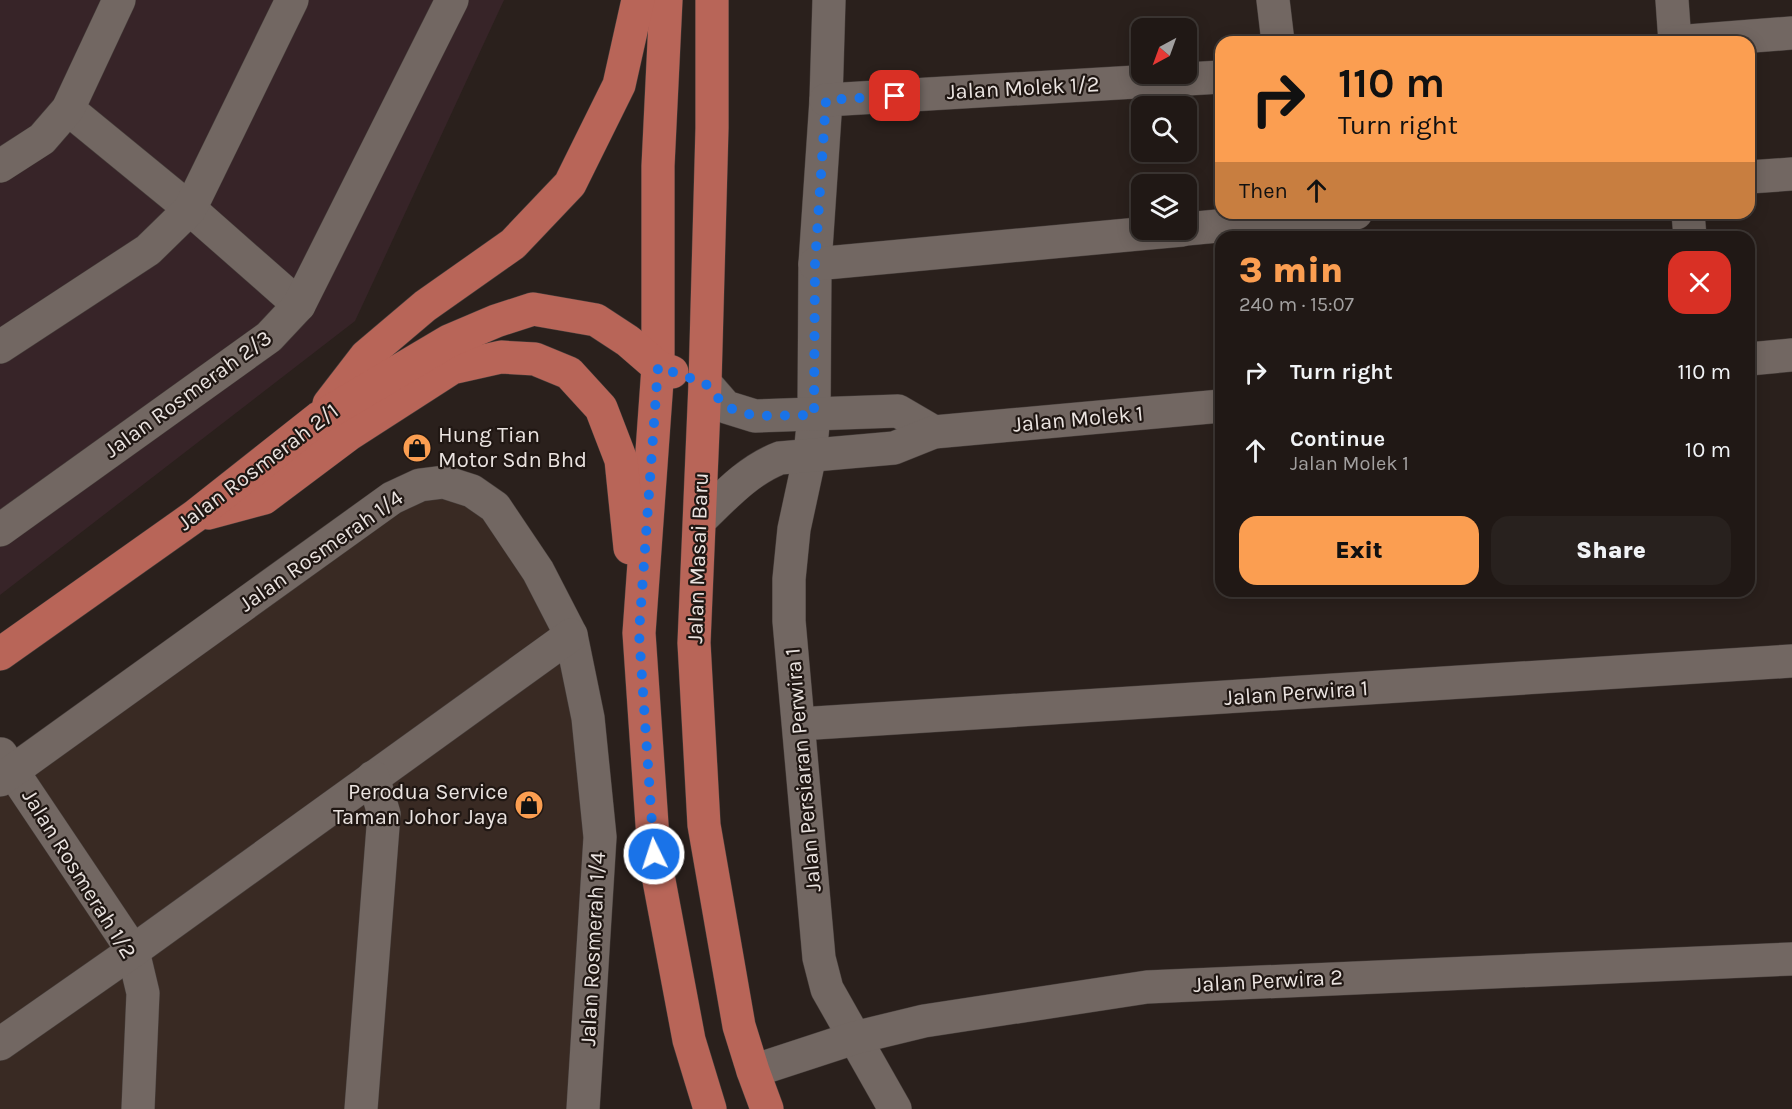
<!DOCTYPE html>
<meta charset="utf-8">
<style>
body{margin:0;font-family:Karla,sans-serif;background:#28211e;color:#f1f3f6;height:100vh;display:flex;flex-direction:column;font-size:22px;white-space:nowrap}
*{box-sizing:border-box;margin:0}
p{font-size:20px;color:#a2a0a0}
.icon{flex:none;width:33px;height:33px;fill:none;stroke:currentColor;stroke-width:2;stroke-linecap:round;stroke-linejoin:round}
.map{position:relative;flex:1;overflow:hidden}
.sheet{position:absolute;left:1215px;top:231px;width:540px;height:366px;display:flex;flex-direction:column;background:#201815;border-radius:18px;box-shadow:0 3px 15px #0003,0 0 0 2px #3d3734}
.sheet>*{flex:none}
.hud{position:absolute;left:1215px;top:36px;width:540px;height:183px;border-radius:18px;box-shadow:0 3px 15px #0003,0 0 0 2px #3d3734;background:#fb9e51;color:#111;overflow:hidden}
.needle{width:39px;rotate:221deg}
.buttons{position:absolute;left:1131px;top:18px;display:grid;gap:12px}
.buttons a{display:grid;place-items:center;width:66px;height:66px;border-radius:12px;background:#201815;box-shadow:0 3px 15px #0003,0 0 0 2px #3d3734;font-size:30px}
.pin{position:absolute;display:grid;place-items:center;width:51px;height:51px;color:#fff;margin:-26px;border-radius:12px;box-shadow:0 3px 9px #0006}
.me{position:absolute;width:66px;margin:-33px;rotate:356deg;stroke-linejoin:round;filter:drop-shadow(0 0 4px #0008)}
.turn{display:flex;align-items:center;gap:21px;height:126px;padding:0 24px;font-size:27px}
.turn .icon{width:78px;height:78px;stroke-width:2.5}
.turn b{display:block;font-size:42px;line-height:51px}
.then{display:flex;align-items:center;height:57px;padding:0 24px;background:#0003;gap:12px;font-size:22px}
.round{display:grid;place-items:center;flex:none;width:63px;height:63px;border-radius:18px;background:#28211e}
.summary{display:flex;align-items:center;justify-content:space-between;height:102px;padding:0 24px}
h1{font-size:36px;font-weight:800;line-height:45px;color:#fb9e51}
.action{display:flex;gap:12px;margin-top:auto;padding:12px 24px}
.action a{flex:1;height:69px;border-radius:18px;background:#fb9e51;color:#111;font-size:24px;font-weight:800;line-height:69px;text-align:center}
.action a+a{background:#28211e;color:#f1f3f6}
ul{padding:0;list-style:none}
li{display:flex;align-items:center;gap:18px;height:78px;padding:0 24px}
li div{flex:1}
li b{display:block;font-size:22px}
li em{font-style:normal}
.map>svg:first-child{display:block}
.commercial{fill:#372428}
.built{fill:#392a23}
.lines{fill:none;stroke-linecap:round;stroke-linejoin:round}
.minor-casing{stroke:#463e3b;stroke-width:34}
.major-casing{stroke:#463e3b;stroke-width:34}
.minor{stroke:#726762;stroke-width:33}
.major{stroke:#b86558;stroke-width:33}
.route{stroke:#1a73e8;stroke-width:10;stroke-dasharray:0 18}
.labels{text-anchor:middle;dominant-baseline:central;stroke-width:4.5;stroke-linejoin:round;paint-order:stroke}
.street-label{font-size:22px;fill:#eae3e0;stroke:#201713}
.poi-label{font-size:22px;fill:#eae3e0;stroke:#201713;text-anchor:start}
</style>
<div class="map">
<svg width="1792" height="1109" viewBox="0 0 1792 1109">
<rect width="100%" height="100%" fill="#2a201c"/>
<path class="commercial" d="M0 0H504L355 321 0 595Z"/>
<path class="built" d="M443 491 484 515 559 634 589 835 570 1109H0V795L394 509Z"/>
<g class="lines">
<g class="minor-casing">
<g id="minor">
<path d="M829 0 826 100 815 264 814 415 810 455 794 529 789 579V621L819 958 827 989 895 1109"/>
<path d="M1273 0 1278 42"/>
<path d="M1672 0 1675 42"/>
<path d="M1675 42 1792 33"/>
<path d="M826 100 1221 77"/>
<path d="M68 109 190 209 299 305"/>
<path d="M0 166 42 139 68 109 119 0"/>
<path d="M1749 177 1792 174"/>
<path d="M1688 213 1690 237"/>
<path d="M1186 229 1356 213"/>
<path d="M815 264 1182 230"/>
<path d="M0 347 148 250 190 209 292 0"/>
<path d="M1749 359 1792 355"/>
<path d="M705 383 726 407 755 416 898 411 934 432"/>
<path d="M700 520C724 497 748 470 780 458L894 448 934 432 1221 406"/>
<path d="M0 530 269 337 299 305 452 0"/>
<path d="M799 724 1792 661"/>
<path d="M1 754 133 951 143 993 138 1109"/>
<path d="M0 780 392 498 420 485 444 482 472 491 495 507 538 571 571 635 588 718 600 837 583 1109"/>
<path d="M0 1044 133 951 571 635"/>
<path d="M753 1071 854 1038 924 1021 1147 987 1792 959"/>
<path d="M361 1109 384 814 373 777"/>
</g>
</g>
<g class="major-casing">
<g id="major">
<path d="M666 0 658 166V367L639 633 654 854 689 1040 710 1109"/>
<path d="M712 0V128L705 383 694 643 704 825 739 1026 753 1071 767 1109"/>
<path d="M329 404 366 356 425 306 513 244 570 184 619 85 638 0"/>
<path d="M208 513 264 498 348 435 452 368 501 357 535 359 569 373 601 408 621 460 630 548"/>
<path d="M0 654 195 516 319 418 449 341 496 321 533 309 596 320 628 341 658 367 672 372"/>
</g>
</g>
<use href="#minor" class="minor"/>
<use href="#major" class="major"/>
</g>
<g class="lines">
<path class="route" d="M654 854 639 633 658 367 705 383 726 407 755 416 814 415 815 264 826 100 895 96"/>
</g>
<defs>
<g id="shop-disc" transform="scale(1.5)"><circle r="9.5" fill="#fb9e51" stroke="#201713"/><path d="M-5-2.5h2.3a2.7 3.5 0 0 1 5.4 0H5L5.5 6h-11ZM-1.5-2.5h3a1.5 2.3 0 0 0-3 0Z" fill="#111"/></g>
</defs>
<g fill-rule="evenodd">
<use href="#shop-disc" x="417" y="448"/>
<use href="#shop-disc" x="529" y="805"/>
</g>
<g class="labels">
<g class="street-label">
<text transform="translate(1023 88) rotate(-3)">Jalan Molek 1/2</text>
<text transform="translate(188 394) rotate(-36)">Jalan Rosmerah 2/3</text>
<text transform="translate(1078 419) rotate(-5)">Jalan Molek 1</text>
<text transform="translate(258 467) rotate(-37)">Jalan Rosmerah 2/1</text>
<text transform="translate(321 551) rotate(-35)">Jalan Rosmerah 1/4</text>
<text transform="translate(698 558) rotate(-88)">Jalan Masai Baru</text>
<text transform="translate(1296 693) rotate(-4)">Jalan Perwira 1</text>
<text transform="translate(803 770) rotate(-95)">Jalan Persiaran Perwira 1</text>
<text transform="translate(79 874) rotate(58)">Jalan Rosmerah 1/2</text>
<text transform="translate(593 949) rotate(-87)">Jalan Rosmerah 1/4</text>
<text transform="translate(1268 981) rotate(-3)">Jalan Perwira 2</text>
</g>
<g class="poi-label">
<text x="438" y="435">Hung Tian<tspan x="438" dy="25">Motor Sdn Bhd</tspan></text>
<text x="508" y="792" text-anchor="end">Perodua Service<tspan x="508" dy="25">Taman Johor Jaya</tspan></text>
</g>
</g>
</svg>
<div class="buttons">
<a><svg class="needle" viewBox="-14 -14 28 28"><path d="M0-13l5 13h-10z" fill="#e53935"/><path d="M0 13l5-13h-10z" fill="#a2a0a0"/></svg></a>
<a><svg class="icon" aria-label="search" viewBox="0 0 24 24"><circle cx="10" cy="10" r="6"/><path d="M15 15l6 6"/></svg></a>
<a><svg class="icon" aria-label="layers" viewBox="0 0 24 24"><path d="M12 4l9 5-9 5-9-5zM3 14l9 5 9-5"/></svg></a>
</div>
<div class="pin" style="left:895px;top:96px;background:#d93025"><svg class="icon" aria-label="arrive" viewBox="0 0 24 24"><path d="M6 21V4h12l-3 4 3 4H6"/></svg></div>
<svg class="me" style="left:654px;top:854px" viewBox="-20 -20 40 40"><circle r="17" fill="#1a73e8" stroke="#fff" stroke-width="3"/><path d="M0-11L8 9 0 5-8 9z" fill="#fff"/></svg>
<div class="hud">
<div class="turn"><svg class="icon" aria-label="right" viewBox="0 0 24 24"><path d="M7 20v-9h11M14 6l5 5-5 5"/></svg><div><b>110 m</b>Turn right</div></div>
<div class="then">Then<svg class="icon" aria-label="ahead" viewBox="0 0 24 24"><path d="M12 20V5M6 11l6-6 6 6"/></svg></div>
</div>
<section class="sheet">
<div class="summary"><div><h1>3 min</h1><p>240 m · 15:07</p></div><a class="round" style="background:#d93025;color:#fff"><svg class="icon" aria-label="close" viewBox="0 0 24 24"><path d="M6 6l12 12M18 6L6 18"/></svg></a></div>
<ul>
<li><svg class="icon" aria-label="right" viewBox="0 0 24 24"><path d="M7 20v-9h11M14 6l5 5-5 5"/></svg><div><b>Turn right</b></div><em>110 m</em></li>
<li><svg class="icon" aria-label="ahead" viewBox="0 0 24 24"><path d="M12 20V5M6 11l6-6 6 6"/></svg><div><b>Continue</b><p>Jalan Molek 1</p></div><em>10 m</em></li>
</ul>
<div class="action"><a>Exit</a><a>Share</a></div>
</section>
</div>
